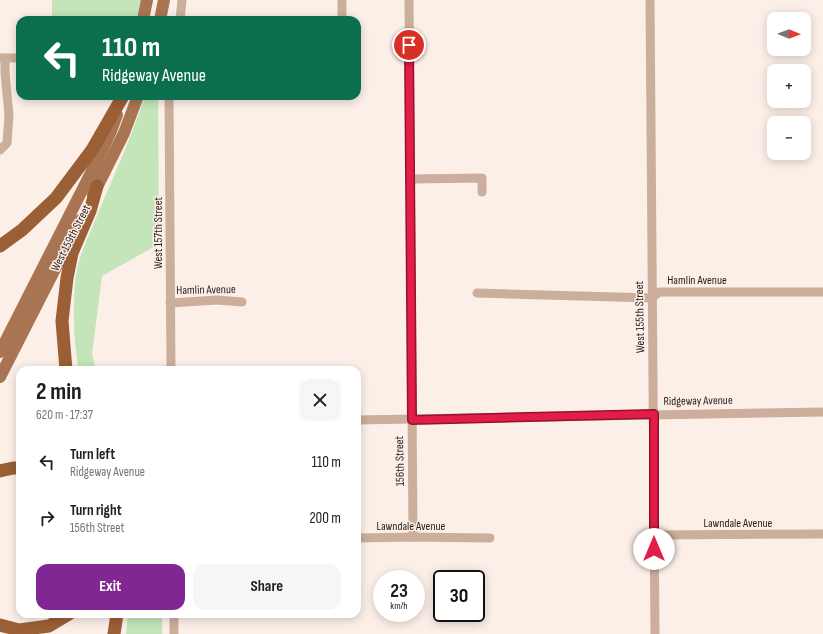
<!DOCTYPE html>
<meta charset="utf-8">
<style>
body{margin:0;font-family:"Sofia Sans Condensed",sans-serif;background:#f6f6f6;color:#202124;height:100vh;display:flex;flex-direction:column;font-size:15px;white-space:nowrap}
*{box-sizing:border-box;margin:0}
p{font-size:13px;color:#757577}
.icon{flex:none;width:22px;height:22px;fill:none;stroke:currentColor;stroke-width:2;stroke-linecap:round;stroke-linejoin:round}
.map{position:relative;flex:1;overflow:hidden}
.drawer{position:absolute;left:16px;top:366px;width:345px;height:252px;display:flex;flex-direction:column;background:#fff;border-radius:12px;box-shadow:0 2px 10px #0003}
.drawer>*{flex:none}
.banner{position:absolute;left:16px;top:16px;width:345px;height:84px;border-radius:12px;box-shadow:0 2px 10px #0003;background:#0b6e4f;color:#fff;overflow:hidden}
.needle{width:26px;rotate:91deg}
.controls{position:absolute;left:767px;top:12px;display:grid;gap:8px}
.controls a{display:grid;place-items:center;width:44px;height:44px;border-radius:8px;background:#fff;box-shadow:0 2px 10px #0003;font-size:20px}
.speed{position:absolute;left:373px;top:570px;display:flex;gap:8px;font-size:20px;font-weight:700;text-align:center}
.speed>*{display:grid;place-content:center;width:52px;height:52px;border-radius:50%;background:#fff;box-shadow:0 2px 10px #0003;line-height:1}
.speed small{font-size:10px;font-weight:400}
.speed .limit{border:2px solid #111;border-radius:6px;background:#fff;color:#111}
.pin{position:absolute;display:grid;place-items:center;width:34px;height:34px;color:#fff;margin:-17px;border:2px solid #fff;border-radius:50%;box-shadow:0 1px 4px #0007}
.me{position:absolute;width:44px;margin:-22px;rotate:0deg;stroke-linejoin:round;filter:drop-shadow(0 0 3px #0008)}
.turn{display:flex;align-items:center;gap:14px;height:84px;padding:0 20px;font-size:18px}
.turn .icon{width:52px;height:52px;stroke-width:2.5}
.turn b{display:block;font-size:28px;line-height:34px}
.round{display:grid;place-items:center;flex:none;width:42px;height:42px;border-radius:12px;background:#f6f6f6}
.overview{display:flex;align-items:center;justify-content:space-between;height:68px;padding:0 20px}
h1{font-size:24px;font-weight:700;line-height:30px}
.cta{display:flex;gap:8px;margin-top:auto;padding:8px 20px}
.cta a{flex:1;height:46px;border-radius:12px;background:#812693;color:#fff;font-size:16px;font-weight:700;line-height:46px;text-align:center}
.cta a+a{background:#f6f6f6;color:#202124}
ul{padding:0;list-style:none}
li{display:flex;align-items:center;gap:12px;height:56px;padding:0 20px}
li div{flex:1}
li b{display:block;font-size:15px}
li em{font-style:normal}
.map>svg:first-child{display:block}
.green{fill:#c4e4b9}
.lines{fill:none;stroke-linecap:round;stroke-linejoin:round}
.minor{stroke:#cbae9c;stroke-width:9}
.major{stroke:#a87452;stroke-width:12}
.highway{stroke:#9a5f35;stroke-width:13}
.route-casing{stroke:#92132f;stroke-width:10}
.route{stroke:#e11d48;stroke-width:7}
.labels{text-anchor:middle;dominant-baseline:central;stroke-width:3;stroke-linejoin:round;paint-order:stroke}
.street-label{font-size:12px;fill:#261b15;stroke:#fcefe8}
</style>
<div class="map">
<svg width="823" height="634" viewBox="0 0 823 634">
<rect width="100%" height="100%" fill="#fcefe8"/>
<g class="green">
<path d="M52 0H144L140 20H52Z"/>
<path d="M145 96H158L159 244 102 276 92 354 96 370H79C73 344 71 283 80 258 84 245 90 233 95 221 112 179 131 139 145 96Z"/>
<path d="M128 614H162V634H126Z"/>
</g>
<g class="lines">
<g class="minor">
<path d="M342 0V20"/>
<path d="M409 0 413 537"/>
<path d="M650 0 655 634"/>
<path d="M180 20 182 0"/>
<path d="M0 58H20"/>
<path d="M169 96 171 370"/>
<path d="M0 150 7 143 9 115 5 73V58"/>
<path d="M411 179 482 178V192"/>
<path d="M477 293 652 298 659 292H823"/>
<path d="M170 303 217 300 242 302"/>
<path d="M357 420 823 412"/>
<path d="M654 535 823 534"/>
<path d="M357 538 413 537 490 538"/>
<path d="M174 614V634"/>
</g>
<g class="major">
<path d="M143 20 147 0"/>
<path d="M160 20 164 0"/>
<path d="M93 195 124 133 138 96"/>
<path d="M0 352 98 159 111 131 117 115"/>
<path d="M0 377 80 220"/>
</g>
<g class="highway">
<path d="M0 246 22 230 56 198 92 150 123 96"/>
<path d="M66 370 62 321 67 278 72 253 90 211 97 186"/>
<path d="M0 471 13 468H20"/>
<path d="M0 625 19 630 49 626 69 614"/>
<path d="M114 634 117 614"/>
</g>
</g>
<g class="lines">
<g class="route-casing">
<path id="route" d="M409 45 412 420 654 414V549"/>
</g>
<use href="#route" class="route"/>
</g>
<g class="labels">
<g class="street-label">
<text transform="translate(158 233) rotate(-90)">West 157th Street</text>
<text transform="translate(71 238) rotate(-63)">West 159th Street</text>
<text x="697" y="280">Hamlin Avenue</text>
<text transform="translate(206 290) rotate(-1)">Hamlin Avenue</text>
<text transform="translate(640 317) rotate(-91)">West 155th Street</text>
<text transform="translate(698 401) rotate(-1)">Ridgeway Avenue</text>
<text transform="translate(400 461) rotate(-91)">156th Street</text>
<text x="738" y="523">Lawndale Avenue</text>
<text x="411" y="526">Lawndale Avenue</text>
</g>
</g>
</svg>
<div class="controls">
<a><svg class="needle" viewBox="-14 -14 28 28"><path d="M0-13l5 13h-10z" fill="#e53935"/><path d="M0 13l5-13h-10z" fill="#757577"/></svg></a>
<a>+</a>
<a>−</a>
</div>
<div class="speed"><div>23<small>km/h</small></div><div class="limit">30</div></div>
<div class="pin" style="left:409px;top:45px;background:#d93025"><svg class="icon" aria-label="arrive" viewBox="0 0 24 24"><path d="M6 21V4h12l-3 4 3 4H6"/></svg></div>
<svg class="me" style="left:654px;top:549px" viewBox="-20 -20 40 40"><circle r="19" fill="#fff"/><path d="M0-13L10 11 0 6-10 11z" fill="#e11d48"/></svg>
<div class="banner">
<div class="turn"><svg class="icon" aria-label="left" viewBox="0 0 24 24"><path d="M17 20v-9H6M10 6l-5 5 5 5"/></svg><div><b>110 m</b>Ridgeway Avenue</div></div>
</div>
<section class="drawer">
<div class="overview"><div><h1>2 min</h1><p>620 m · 17:37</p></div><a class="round"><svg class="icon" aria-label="close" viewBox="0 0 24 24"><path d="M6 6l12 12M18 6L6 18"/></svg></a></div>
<ul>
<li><svg class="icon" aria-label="left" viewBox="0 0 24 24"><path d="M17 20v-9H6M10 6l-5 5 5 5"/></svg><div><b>Turn left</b><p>Ridgeway Avenue</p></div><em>110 m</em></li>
<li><svg class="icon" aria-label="right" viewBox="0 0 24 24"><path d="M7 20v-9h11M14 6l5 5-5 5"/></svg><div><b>Turn right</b><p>156th Street</p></div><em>200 m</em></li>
</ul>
<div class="cta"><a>Exit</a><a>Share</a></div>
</section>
</div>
